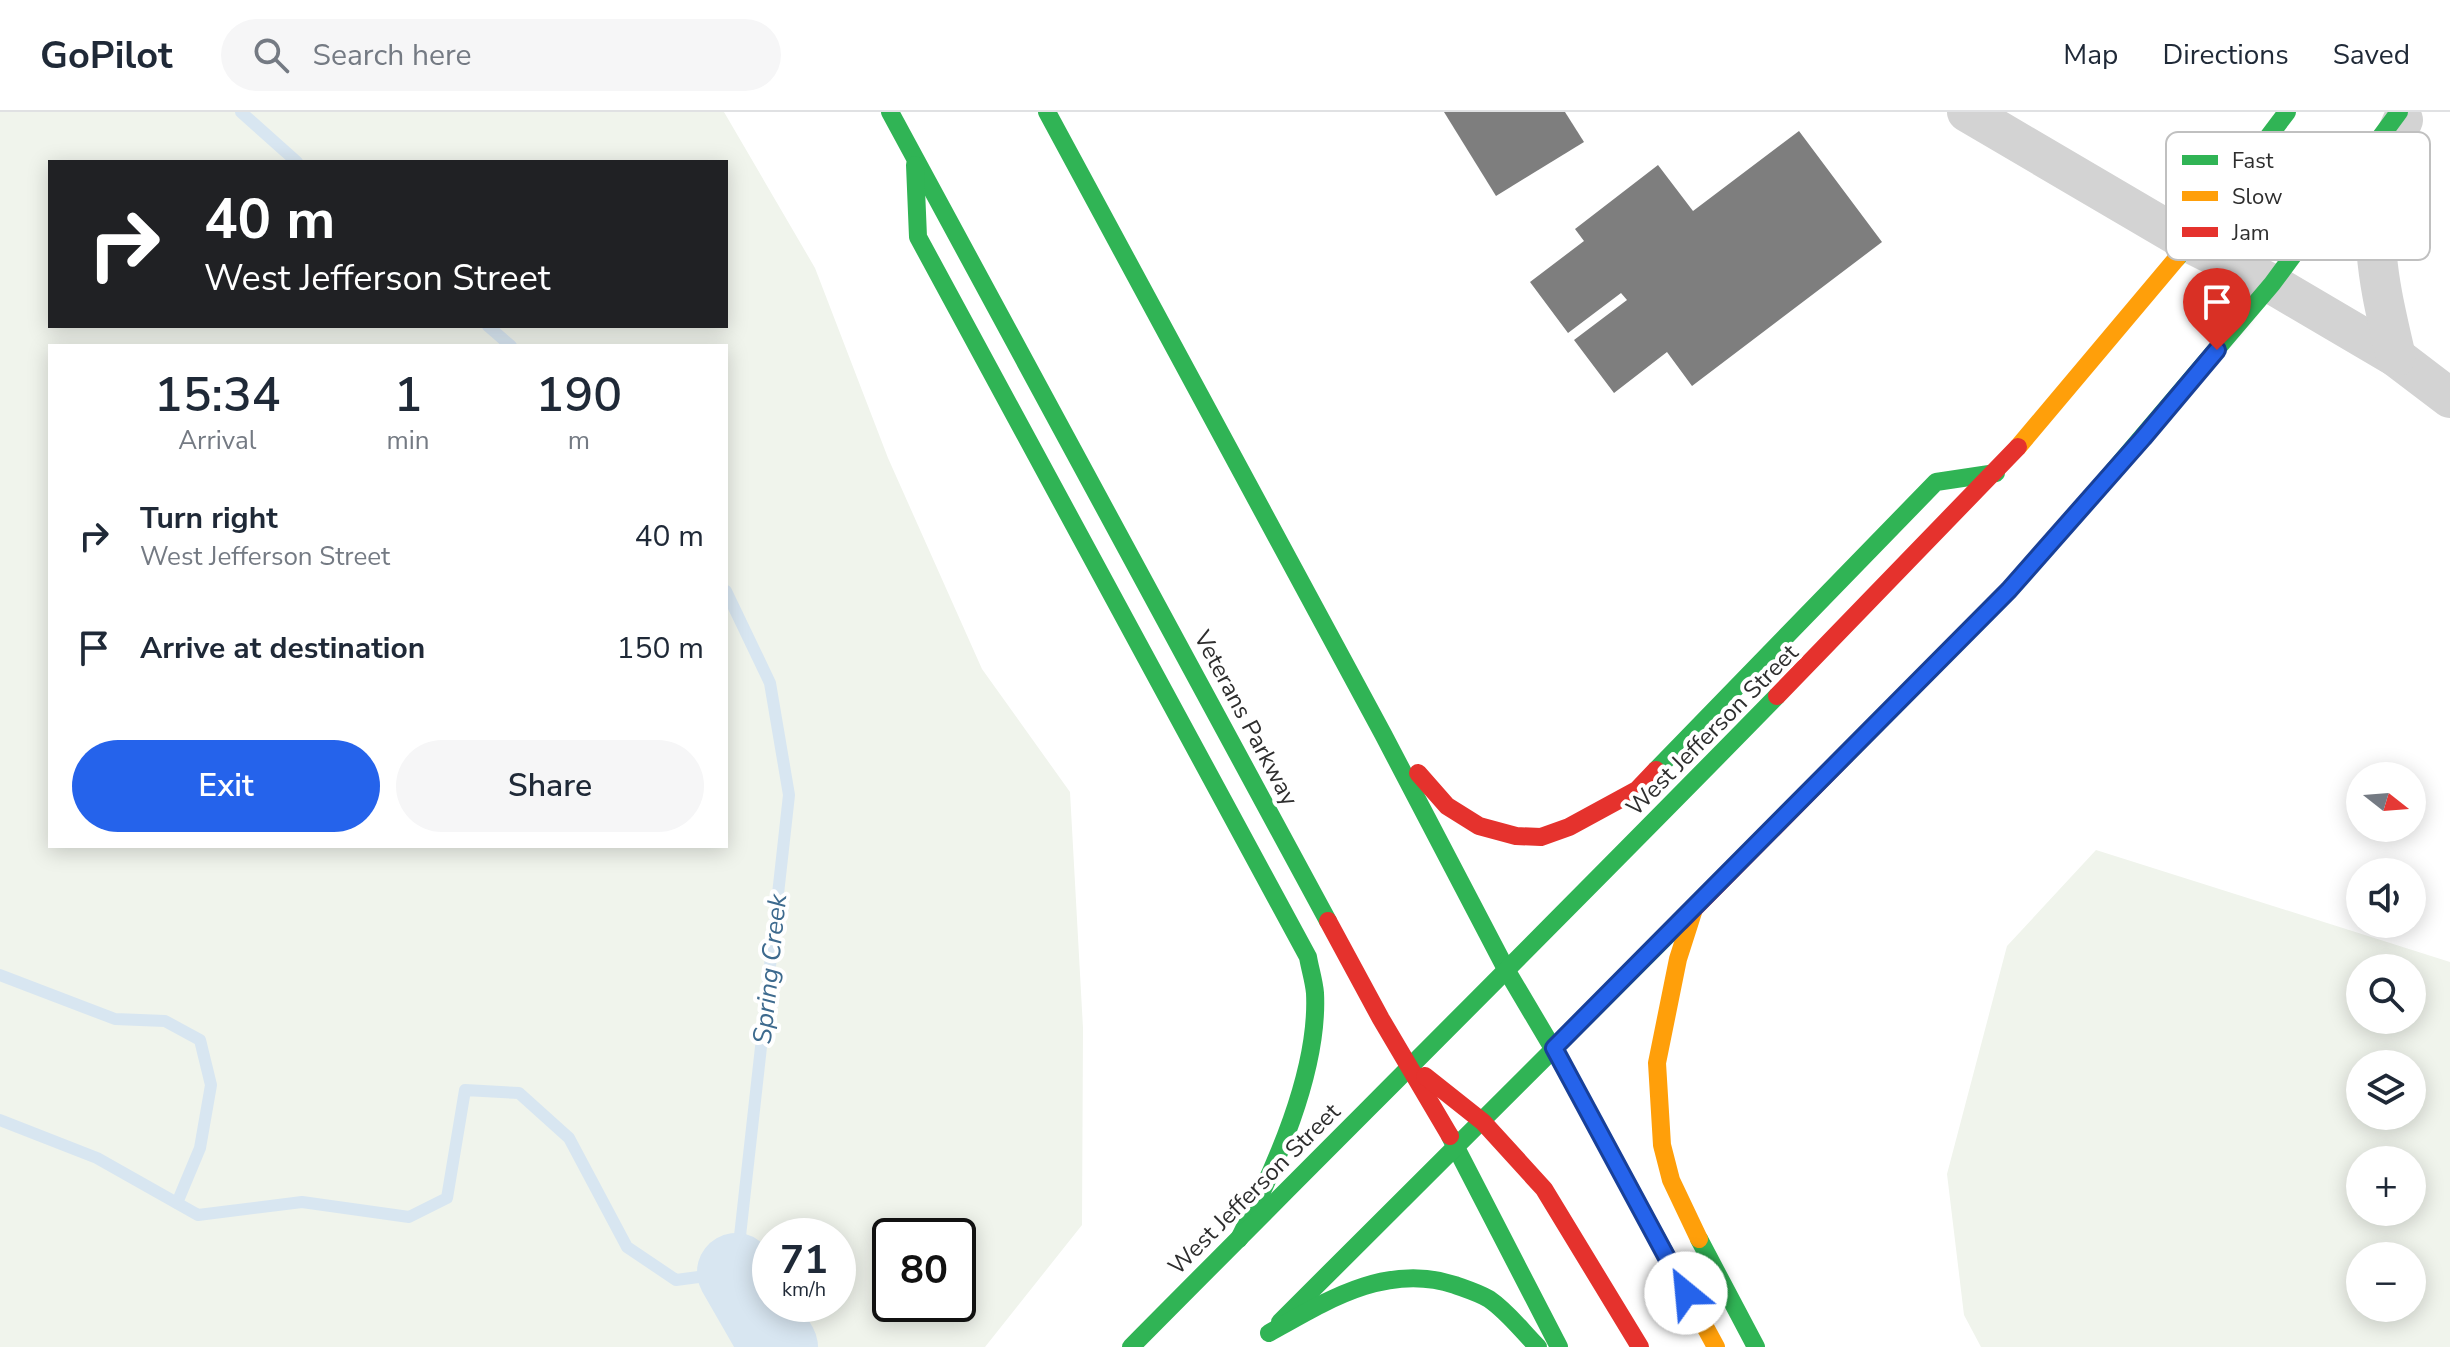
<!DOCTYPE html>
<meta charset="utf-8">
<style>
body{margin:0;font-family:"Nunito Sans",sans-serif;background:#f6f6f7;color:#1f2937;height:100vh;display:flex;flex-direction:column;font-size:30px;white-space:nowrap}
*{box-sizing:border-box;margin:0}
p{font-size:26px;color:#747a83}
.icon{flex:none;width:44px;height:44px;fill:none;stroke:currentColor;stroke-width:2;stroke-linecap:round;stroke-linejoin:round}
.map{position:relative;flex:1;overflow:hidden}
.side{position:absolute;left:48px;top:232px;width:680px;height:504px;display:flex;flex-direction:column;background:#fff;border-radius:0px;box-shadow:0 4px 20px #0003}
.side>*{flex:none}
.hud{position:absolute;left:48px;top:48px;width:680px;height:168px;border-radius:0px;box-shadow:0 4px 20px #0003;background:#202124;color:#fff;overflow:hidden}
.needle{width:52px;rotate:107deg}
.buttons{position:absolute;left:2346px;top:650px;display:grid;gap:16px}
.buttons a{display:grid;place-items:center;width:80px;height:80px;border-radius:50%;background:#fff;box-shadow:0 4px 20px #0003;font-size:40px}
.speed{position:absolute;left:752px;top:1106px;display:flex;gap:16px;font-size:40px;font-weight:700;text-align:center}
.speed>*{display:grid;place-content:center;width:104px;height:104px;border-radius:50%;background:#fff;box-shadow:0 4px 20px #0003;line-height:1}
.speed small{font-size:20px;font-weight:400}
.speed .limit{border:4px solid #111;border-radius:12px;background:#fff;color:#111}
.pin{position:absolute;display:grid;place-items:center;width:68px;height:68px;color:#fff;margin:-82px -34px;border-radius:50% 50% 50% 0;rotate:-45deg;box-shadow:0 0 8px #0007}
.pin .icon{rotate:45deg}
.me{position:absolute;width:88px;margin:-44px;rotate:332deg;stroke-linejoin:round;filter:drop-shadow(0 0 6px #0008)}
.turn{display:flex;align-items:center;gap:28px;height:168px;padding:0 24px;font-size:36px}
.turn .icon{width:104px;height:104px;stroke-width:2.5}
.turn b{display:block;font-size:56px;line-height:68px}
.eta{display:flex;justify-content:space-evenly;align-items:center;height:136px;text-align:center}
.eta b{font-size:48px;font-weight:600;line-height:56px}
.cta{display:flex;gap:16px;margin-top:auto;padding:16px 24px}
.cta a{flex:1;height:92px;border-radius:48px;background:#2563eb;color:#fff;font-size:32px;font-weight:600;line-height:92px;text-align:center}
.cta a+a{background:#f6f6f7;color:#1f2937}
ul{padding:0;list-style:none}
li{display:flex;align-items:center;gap:24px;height:112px;padding:0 24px}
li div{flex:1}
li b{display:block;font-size:30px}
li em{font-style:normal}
header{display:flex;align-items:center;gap:48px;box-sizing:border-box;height:112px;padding:0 40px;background:#fff;border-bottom:2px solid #e0e1e3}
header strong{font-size:38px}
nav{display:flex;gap:44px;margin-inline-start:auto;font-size:28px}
.search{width:560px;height:72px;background:#f6f6f7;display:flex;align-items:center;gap:20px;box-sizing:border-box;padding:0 28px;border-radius:44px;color:#747a83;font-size:30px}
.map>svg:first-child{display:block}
.green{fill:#f0f4ec;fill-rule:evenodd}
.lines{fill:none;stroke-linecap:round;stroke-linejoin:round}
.stream{stroke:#d8e6f1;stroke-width:12}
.river{stroke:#d8e6f1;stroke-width:78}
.building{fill:#7e7e7e}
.street{stroke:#d3d3d3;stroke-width:40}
.fast{stroke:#30b455;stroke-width:18}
.slow{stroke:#ff9f0a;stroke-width:18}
.jam{stroke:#e5322d;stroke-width:18}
.route-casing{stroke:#184099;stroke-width:20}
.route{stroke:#2563eb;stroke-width:14}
.labels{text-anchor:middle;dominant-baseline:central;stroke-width:8;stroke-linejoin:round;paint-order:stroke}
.street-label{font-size:24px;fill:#2e2e2e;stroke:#fff}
.water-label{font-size:26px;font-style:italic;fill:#3d6a8e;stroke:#fff}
.key{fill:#fff;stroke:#c0c0c0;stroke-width:2}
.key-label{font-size:22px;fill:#2e2e2e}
</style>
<header>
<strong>GoPilot</strong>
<div class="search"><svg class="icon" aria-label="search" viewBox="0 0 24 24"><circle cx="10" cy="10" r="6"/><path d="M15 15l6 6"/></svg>Search here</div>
<nav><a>Map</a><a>Directions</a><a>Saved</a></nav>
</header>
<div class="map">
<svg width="2450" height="1235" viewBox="0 0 2450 1235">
<rect width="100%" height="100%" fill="#fff"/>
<g class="green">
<path d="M0 0H724L815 156 888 346 982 557 1070 680 1083 916 1082 1113 985 1235H0ZM50 50H726V214H50ZM50 234H726V734H50ZM770 1124H838V1192H770ZM890 1124H958V1192H890Z"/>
<path d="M2096 738 2450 850V1235H1981L1964 1203 1947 1062 2007 834ZM2360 856H2412V908H2360ZM2360 952H2412V1004H2360ZM2360 1048H2412V1100H2360ZM2360 1144H2412V1196H2360Z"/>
</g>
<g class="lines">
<g class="stream">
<path d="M241 0 297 50"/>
<path d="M488 214 511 234"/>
<path d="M0 863 115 907 165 909 200 928 211 973 200 1036 177 1091"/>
<path d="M0 1008 97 1046 198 1103 302 1090 409 1105 447 1086 465 978 519 981 569 1026 627 1135 676 1168 736 1160 789 683 770 571 726 479"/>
</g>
<path class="river" d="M736 1160 779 1235"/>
</g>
<g class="building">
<path d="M1444 0H1565L1584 30 1496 84Z"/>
<path d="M1799 19 1882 130 1692 274 1667 240 1614 281 1574 228 1627 188 1621 181 1568 221 1530 170 1584 129 1575 117 1658 53 1693 99Z"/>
</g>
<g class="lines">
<g class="street">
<path d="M1967 0 2190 131 2272 172 2396 245 2450 286"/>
<path d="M2396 245C2375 156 2361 95 2403 8"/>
</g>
<g class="fast">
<path d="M890 0 1328 809"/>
<path d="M1047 0 1383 622 1507 859 1568 962"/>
<path d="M915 53 918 125 1308 845C1310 857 1314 869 1315 881 1319 960 1274 1058 1239 1127"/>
<path d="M2177 146 2287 0"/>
<path d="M2096 379 2272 172 2399 0"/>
<path d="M1656 658 1936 370 1996 361"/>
<path d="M1450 1024 1559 1235"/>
<path d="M1699 1127 1756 1235"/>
<path d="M1280 1210 1681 810"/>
<path d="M1269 1221C1326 1189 1387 1150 1455 1173 1466 1177 1479 1181 1489 1187 1508 1200 1522 1219 1538 1235"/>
<path d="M1131 1235C1346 1018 1563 803 1777 584"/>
</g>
<g class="slow">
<path d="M2018 335 2177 146"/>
<path d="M1846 643 2009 478 2096 379"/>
<path d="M1694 797 1678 847 1657 951 1662 1033 1671 1068 1699 1127"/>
<path d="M1568 962 1716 1235"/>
</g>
<g class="jam">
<path d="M1777 584 2018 335"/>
<path d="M1418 661 1447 694 1479 714 1516 724 1541 725 1569 715 1637 678 1656 658"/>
<path d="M1328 809 1381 907 1450 1024"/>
<path d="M1681 810 1846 643"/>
<path d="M1425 964 1483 1010 1544 1077 1640 1235"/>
</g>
</g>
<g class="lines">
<g class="route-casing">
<path id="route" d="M1686 1181 1554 936 2009 478 2143 326 2217 238"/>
</g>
<use href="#route" class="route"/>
</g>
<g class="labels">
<g class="street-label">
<text transform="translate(1246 606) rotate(62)">Veterans Parkway</text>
<text transform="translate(1712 618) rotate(-45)">West Jefferson Street</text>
<text transform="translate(1254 1077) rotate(-45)">West Jefferson Street</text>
</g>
<g class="water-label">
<text transform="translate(770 857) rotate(-84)">Spring Creek</text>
</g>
</g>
<rect x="2166" y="20" width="264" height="128" rx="12" class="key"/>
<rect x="2182" y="43" width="36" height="10" fill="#30b455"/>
<rect x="2182" y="79" width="36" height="10" fill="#ff9f0a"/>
<rect x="2182" y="115" width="36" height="10" fill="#e5322d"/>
<g class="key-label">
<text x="2232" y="56">Fast</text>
<text x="2232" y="92">Slow</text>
<text x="2232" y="128">Jam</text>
</g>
</svg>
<div class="buttons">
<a><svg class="needle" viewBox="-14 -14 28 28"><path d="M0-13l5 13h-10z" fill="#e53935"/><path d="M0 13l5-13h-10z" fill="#747a83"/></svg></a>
<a><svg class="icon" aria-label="sound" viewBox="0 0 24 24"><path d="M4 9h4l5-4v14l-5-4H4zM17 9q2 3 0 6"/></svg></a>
<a><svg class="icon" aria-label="search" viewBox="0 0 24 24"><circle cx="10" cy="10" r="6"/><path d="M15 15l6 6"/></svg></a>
<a><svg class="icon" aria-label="layers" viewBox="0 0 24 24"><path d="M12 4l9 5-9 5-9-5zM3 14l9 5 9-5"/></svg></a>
<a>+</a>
<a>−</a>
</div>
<div class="speed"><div>71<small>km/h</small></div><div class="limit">80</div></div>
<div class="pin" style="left:2217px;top:238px;background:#d93025"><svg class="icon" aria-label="arrive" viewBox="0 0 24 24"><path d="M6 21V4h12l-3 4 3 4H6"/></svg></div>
<svg class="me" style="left:1686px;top:1181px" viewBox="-20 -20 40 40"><circle r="19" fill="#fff"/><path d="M0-13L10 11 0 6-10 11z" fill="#2563eb"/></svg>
<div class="hud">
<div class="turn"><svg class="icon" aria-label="right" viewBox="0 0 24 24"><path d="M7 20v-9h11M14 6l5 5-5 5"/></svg><div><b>40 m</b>West Jefferson Street</div></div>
</div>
<section class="side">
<div class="eta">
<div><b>15:34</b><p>Arrival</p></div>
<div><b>1</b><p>min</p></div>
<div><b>190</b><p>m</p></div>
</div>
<ul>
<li><svg class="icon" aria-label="right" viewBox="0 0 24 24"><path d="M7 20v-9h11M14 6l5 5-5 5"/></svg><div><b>Turn right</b><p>West Jefferson Street</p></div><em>40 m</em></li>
<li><svg class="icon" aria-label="arrive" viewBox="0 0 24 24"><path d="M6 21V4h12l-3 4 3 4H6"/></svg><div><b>Arrive at destination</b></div><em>150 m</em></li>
</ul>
<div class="cta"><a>Exit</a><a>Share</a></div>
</section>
</div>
